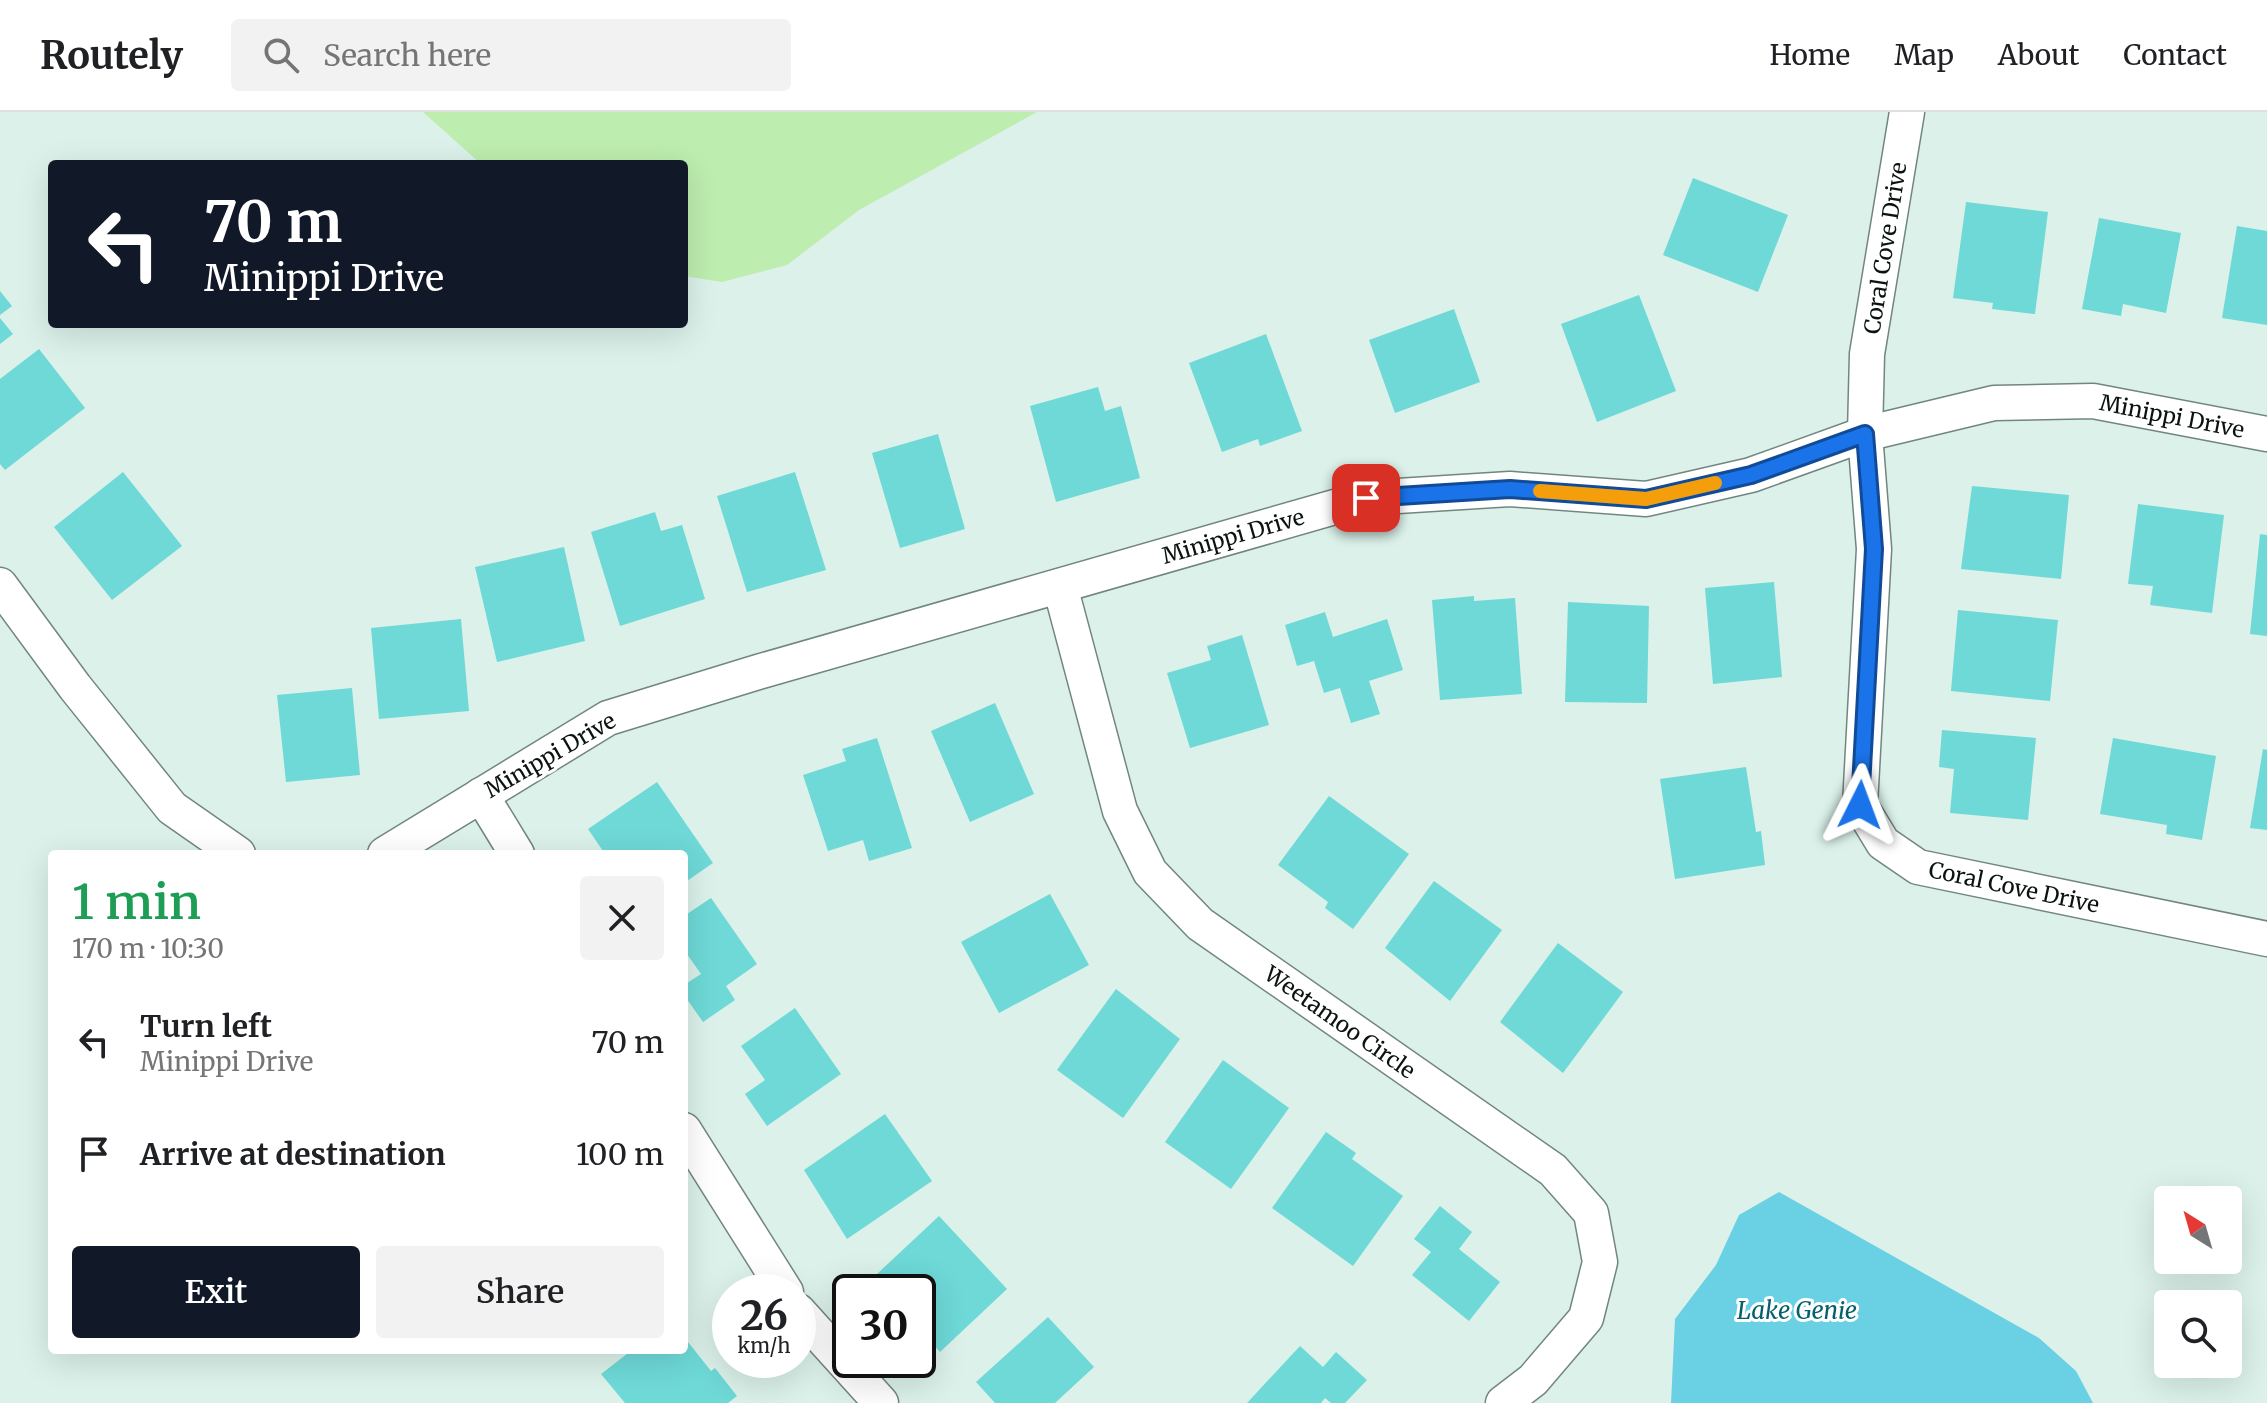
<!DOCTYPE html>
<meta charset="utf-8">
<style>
body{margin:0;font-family:Merriweather,serif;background:#f2f2f2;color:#202124;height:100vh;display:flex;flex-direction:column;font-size:30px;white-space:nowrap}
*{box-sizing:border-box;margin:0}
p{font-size:26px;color:#757577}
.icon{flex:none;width:44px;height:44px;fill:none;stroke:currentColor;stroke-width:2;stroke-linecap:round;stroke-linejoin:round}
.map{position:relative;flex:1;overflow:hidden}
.side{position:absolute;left:48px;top:738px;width:640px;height:504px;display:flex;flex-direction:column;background:#fff;border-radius:8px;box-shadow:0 8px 32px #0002}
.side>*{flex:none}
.top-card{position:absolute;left:48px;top:48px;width:640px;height:168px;border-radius:8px;box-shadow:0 8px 32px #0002;background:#111827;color:#fff;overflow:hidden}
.needle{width:52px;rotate:323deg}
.tools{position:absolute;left:2154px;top:1074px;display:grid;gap:16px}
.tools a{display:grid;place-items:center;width:88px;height:88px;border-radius:8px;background:#fff;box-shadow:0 8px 32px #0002;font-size:40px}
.speed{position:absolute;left:712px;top:1162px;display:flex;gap:16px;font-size:40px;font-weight:700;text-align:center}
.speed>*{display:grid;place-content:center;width:104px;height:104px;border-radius:50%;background:#fff;box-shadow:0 8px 32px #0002;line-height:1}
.speed small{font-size:20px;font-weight:400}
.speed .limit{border:4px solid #111;border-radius:12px;background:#fff;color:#111}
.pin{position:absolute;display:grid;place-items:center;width:68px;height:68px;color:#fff;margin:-34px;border-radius:16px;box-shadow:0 4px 12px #0006}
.me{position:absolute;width:88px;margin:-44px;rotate:3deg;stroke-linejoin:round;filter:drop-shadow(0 0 6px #0008)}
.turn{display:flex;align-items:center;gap:28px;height:168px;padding:0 24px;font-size:36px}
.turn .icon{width:104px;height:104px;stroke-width:2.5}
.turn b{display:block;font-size:56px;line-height:68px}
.round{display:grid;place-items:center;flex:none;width:84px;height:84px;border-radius:8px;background:#f2f2f2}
.head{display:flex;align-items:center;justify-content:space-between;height:136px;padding:0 24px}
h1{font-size:48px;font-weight:600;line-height:60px;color:#1e9e55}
.cta{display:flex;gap:16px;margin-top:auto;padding:16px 24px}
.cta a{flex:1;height:92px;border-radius:8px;background:#111827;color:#fff;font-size:32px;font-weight:600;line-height:92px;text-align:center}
.cta a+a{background:#f2f2f2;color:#202124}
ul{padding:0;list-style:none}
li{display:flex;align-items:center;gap:24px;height:112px;padding:0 24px}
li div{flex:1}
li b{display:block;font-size:30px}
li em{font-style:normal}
header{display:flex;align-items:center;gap:48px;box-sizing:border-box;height:112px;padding:0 40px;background:#fff;border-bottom:2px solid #e0e0e0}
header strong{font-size:38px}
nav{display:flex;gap:44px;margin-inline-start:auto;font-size:28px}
.search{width:560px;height:72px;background:#f2f2f2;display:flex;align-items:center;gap:20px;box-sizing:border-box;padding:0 28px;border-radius:8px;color:#757577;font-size:30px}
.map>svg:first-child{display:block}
.green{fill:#bdedaf}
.water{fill:#6ad0e4}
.building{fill:#6ed9d7}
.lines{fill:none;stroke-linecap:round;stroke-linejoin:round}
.minor-casing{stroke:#728680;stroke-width:37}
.minor{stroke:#fff;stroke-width:34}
.route-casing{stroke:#114b97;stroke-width:20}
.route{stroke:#1a73e8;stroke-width:14}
.slow{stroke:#f59e0b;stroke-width:14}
.labels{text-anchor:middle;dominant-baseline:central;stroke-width:6;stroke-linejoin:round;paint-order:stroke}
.street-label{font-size:22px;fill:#0b1311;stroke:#fff}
.water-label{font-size:24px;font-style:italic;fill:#04606f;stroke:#fff}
</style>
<header>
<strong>Routely</strong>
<div class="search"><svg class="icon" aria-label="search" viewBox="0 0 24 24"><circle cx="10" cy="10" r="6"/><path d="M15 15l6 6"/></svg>Search here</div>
<nav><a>Home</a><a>Map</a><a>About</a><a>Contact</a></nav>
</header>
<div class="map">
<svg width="2267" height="1291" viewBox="0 0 2267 1291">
<rect width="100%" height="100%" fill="#dbf1ea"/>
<path class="green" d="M423 0H1037L859 98 787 153 722 170 684 164V52H481Z"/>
<path class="water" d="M1779 1080 2039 1226 2076 1259 2093 1291H1671L1675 1207 1716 1153 1739 1103Z"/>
<g class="building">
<path d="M1693 66 1788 103 1758 180 1663 143Z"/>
<path d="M1966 90 2048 100 2035 202 1992 197 1993 191 1953 186Z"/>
<path d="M2099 106 2181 121 2166 201 2123 192 2121 204 2082 197Z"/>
<path d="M2237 114 2267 119V213L2222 206Z"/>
<path d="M0 179 12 194 0 203Z"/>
<path d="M1639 183 1676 279 1597 310 1561 212Z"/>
<path d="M1454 197 1480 270 1395 301 1369 228Z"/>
<path d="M0 206 13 222 0 232Z"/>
<path d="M1266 222 1302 319 1260 334 1258 327 1222 340 1189 251Z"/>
<path d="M39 237 85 296 5 358 0 352V267Z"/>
<path d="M1098 275 1105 299 1121 294 1140 366 1056 390 1030 294Z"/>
<path d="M938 322 965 417 900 436 872 341Z"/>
<path d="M123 360 182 434 112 488 54 415Z"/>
<path d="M795 360 826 458 747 480 717 384Z"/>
<path d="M1972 374 2069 383 2061 467 1961 457Z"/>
<path d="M2138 392 2224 403 2212 501 2150 493 2153 474 2128 472Z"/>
<path d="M655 400 661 419 682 413 705 487 620 514 591 420Z"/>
<path d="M2260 422 2267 423V524L2250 522Z"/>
<path d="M564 435 585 529 497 550 475 455Z"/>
<path d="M1774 470 1782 565 1713 572 1705 476Z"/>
<path d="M1474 484V489L1515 486 1522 582 1440 588 1432 488Z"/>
<path d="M1568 490 1649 494 1647 591 1565 590Z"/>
<path d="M1958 498 2058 508 2050 589 1951 579Z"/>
<path d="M1325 500 1333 525 1387 507 1403 558 1369 569 1380 602 1351 611 1340 576 1324 581 1314 549 1297 554 1285 513Z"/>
<path d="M461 507 469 599 379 607 371 516Z"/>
<path d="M1242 523 1269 613 1190 636 1167 561 1211 548 1207 534Z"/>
<path d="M352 576 360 663 286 670 277 583Z"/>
<path d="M995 591 1034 682 970 710 931 619Z"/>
<path d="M1942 618 2036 626 2028 708 1950 701 1954 657 1939 655Z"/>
<path d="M877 626 912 736 869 749 863 728 828 739 803 663 846 649 842 637Z"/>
<path d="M2113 626 2216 644 2202 728 2166 722 2167 713 2100 702Z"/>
<path d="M2263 637 2267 638V718L2250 716Z"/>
<path d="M1746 655 1756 720 1761 719 1765 753 1675 767 1660 667Z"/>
<path d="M657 670 713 751 684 771V742H605L588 717Z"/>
<path d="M1329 684 1409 742 1353 817 1325 796 1328 790 1278 753Z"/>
<path d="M1434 769 1502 818 1450 889 1385 836Z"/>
<path d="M1050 782 1089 853 999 901 961 830Z"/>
<path d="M711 786 757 852 726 874 735 888 703 910 684 883V873L701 862 684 838V804Z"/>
<path d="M1558 831 1623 880 1563 961 1500 910Z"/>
<path d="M1116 877 1180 927 1123 1006 1057 958Z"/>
<path d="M795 896 841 962 767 1014 745 982 765 968 741 934Z"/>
<path d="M1223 948 1289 996 1231 1077 1165 1030Z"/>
<path d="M885 1002 932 1069 847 1127 804 1058Z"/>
<path d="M1326 1020 1356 1041 1352 1047 1403 1084 1353 1154 1272 1096Z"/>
<path d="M1440 1094 1472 1120 1459 1137 1500 1170 1469 1209 1412 1163 1431 1140 1414 1127Z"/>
<path d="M939 1104 1007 1177 940 1240 918 1216 922 1210 918 1206V1180H894L877 1162Z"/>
<path d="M1048 1205 1094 1255 1055 1291H995L976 1270Z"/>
<path d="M684 1225 711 1259 715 1256 737 1284 728 1291H625L601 1262 632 1238H684Z"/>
<path d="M1300 1234 1323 1255 1336 1240 1367 1268 1345 1291H1331L1325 1286 1321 1291H1247Z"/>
</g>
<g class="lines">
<g class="minor-casing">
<g id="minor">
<path d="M1907 0 1867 242 1865 322 1874 437 1860 693 1883 731 1918 755 2267 827"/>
<path d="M0 473 75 575 172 696 238 742"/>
<path d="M1060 474 1120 699 1150 760 1200 812 1553 1058 1591 1101 1600 1150 1586 1206 1533 1268 1503 1291"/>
<path d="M481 683 517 742"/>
<path d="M385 742 608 606 758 560 1366 386 1510 377 1646 387 1751 363 1865 322 1994 291 2093 289 2267 322"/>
<path d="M684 1018 786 1180"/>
<path d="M798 1199 881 1291"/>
</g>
</g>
<use href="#minor" class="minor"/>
</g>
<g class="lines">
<g class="route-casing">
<path id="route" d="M1366 386 1510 377 1646 387 1751 363 1865 322 1874 437 1860 693"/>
</g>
<use href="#route" class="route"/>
<path class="slow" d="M1540 379 1646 387 1715 371"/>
</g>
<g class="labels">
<g class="street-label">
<text transform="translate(1885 136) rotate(-81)">Coral Cove Drive</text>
<text transform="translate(2172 304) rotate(11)">Minippi Drive</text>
<text transform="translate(1233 424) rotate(-16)">Minippi Drive</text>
<text transform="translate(550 643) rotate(-30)">Minippi Drive</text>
<text transform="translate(2014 775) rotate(12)">Coral Cove Drive</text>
<text transform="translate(1340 910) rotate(35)">Weetamoo Circle</text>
</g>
<g class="water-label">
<text x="1797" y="1198">Lake Genie</text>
</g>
</g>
</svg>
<div class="tools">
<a><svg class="needle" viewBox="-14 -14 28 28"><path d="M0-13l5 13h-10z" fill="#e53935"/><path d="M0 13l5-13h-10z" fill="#757577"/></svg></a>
<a><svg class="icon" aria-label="search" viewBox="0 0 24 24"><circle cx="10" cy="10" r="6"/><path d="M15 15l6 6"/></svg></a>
</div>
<div class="speed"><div>26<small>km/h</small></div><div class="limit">30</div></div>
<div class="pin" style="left:1366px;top:386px;background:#d93025"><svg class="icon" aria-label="arrive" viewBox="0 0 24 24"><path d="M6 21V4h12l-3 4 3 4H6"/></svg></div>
<svg class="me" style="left:1860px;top:693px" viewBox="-20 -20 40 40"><path d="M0-17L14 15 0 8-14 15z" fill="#1a73e8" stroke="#fff" stroke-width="4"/></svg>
<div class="top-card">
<div class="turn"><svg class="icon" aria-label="left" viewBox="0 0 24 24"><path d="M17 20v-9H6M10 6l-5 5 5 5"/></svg><div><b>70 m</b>Minippi Drive</div></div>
</div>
<section class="side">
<div class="head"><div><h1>1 min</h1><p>170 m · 10:30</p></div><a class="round"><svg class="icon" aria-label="close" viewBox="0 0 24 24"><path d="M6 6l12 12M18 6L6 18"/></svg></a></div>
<ul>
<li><svg class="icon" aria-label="left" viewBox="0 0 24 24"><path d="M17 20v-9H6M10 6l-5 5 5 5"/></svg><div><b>Turn left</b><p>Minippi Drive</p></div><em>70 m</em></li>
<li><svg class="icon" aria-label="arrive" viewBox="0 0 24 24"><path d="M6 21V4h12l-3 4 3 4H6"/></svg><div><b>Arrive at destination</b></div><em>100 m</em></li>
</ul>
<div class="cta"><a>Exit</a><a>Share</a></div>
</section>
</div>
